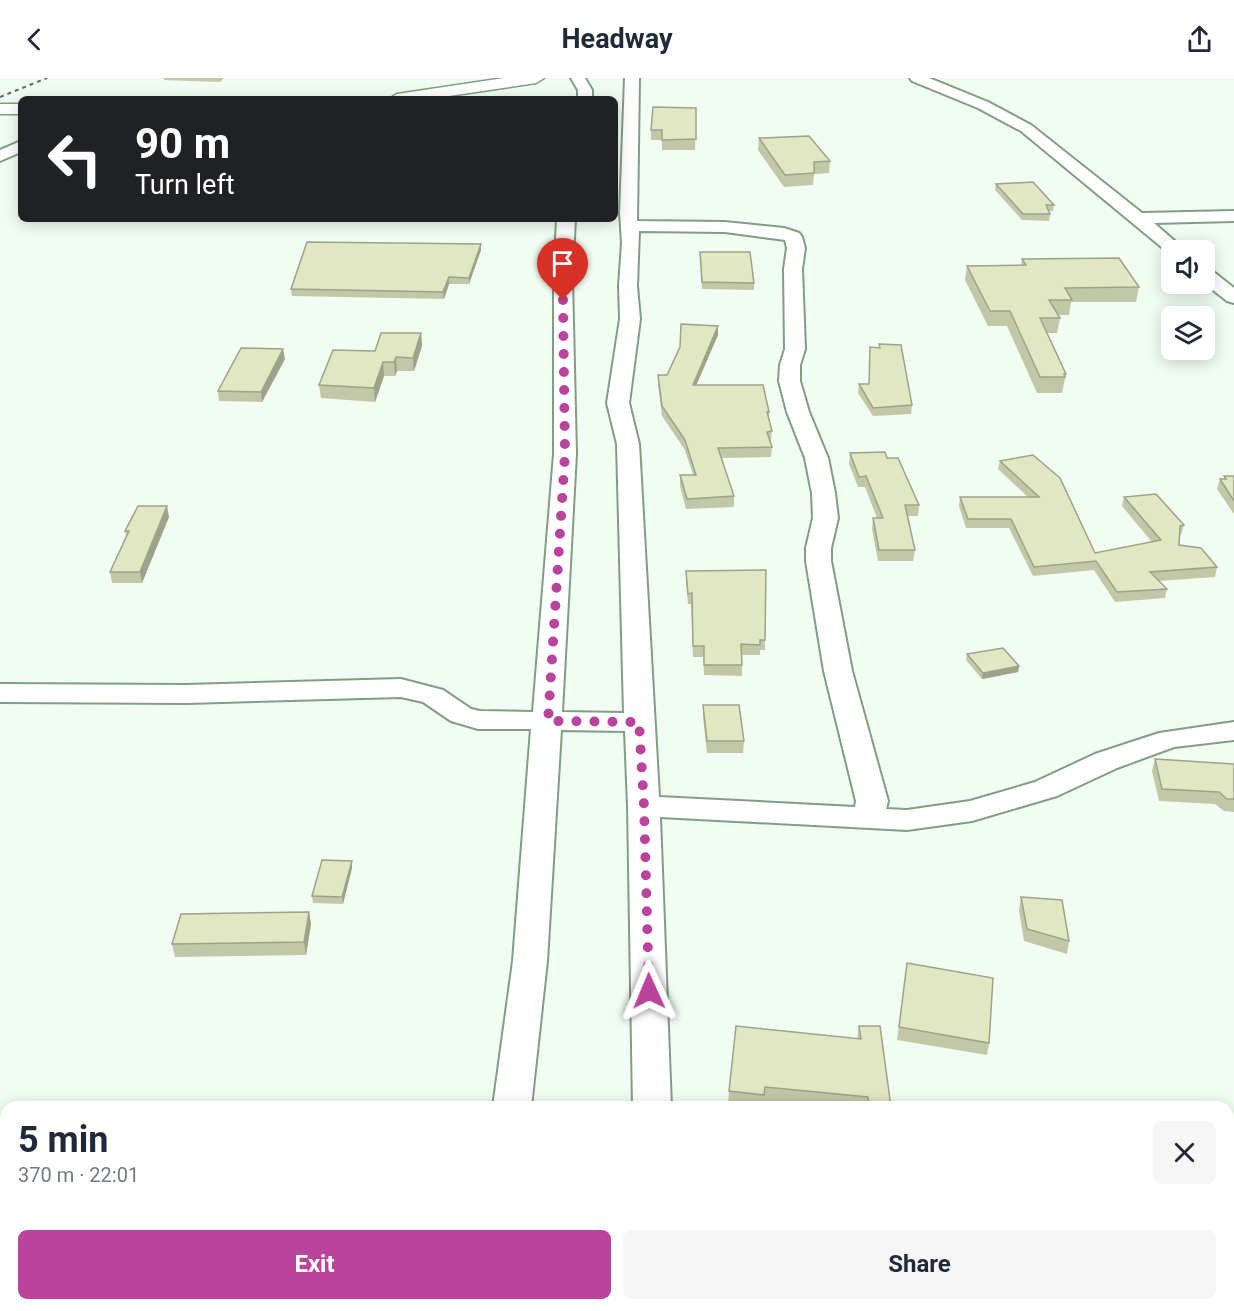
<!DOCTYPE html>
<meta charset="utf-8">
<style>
body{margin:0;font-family:Roboto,sans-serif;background:#f6f6f7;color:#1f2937;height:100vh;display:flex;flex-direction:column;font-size:22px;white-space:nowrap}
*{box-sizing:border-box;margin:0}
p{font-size:20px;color:#747a83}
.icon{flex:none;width:33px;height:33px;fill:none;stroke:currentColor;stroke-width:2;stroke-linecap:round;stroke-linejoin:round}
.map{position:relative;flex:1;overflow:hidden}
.side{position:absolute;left:0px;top:1023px;width:1234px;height:210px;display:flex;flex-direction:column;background:#fff;border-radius:18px 18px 0 0;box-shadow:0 3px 15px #0003}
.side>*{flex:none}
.banner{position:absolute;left:18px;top:18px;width:600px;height:126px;border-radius:9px;box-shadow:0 3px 15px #0003;background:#202124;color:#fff;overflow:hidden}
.controls{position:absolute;left:1161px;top:162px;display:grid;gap:12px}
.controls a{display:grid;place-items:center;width:54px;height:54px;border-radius:9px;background:#fff;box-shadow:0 3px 15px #0003;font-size:30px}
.pin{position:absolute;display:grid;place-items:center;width:51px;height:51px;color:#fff;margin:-62px -26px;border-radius:50% 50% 50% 0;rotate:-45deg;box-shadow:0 0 6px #0007}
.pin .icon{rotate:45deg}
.me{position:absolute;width:66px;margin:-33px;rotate:359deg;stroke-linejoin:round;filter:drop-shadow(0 0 4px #0008)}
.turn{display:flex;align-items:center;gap:21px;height:126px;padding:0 18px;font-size:27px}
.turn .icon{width:78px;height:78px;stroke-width:2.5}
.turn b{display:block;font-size:42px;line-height:51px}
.round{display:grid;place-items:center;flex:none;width:63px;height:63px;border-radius:9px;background:#f6f6f7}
.overview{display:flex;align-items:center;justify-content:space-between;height:102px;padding:0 18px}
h1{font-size:36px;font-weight:700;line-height:45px}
.primary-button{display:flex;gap:12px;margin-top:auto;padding:12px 18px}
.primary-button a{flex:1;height:69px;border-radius:9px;background:#ba449b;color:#fff;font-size:24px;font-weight:700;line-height:69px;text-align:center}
.primary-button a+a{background:#f6f6f7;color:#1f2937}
header{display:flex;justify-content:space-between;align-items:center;height:78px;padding:0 18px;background:#fff;font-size:27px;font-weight:700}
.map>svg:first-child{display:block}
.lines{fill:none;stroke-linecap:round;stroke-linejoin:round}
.minor-casing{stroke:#819e84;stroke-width:4}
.tertiary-casing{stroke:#819e84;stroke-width:3}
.minor{fill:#fff;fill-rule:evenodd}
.tertiary{fill:#fff;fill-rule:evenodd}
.rail{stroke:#636f64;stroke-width:2;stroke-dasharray:4 4;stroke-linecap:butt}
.wall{fill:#c2c7a7}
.shaded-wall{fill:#9ea288}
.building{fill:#e1e7c2;stroke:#9ea288;stroke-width:1.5}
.route{stroke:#ba449b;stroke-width:10;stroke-dasharray:0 18}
</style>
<header><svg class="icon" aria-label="back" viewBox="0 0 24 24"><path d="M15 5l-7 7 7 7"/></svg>Headway<svg class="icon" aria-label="share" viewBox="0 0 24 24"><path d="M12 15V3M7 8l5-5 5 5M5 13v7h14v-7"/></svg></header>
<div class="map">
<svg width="1234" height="1233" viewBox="0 0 1234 1233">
<rect width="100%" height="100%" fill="#f1fdf2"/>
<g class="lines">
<g class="minor-casing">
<g id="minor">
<path d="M571 0H585L592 12V21H578V12Z"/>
<path d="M625 0H639L637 143 725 144 784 150 799 155 802 159 805 170 802 191 805 271 800 287V303L809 334 828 380 835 415 838 440 831 470V483L852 593 888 723 886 731 907 732 970 723 1035 704 1095 676 1159 655 1234 644V662L1174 669 1117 690 1057 718 972 743 907 752 660 739 671 1029H633L628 728 625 653 561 652 547 883 531 1029H493L513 883 531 651H478L468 648 451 643 423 624 401 619 187 625 0 624V606L187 607 401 601 443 612 471 631 480 633 533 634 554 376V200L557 141H575L572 200 576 376 562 634 624 635 617 366 607 325 620 241 619 208 622 165 620 135ZM639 153 725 154 785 162 787 170 784 191 785 271 780 287 779 303 787 334 805 380 812 415 813 440 806 470V483L824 593 856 723 855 729 659 719 639 366 629 325 640 241 637 208Z"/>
<path d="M910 0H929L988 24 1031 47 1142 135 1234 133V143L1154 145 1185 172H1172L1170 176 1021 53 978 30 912 3Z"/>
<path d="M21 63V74L0 83V72Z"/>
<path d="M1204 190 1210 191 1234 210V225L1227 223 1204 205Z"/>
<rect x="466" y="1227" width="44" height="6"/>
<rect x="637" y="1227" width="44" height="6"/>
</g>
</g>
<g class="tertiary-casing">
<g id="tertiary">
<path d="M504 0H544L536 5 429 21H389L397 16Z"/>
<rect x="0" y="26" width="21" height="10"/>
</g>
</g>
<use href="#minor" class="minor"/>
<use href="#tertiary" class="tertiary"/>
<path class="rail" d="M0 19 47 0"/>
</g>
<g class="wall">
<path d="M164 0H224L220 4 164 2Z"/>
<path d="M696 30 695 72H662V62H651V52Z"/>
<path d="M759 60 830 83 829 95 814 96 813 107 784 109 758 72Z"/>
<path d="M996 106 1054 127 1053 133H1048L1050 136 1049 143 1022 142 995 112Z"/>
<path d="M481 166V172L469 206H449L444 221 292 218 291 211Z"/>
<path d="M700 174 754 205V212L702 211Z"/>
<path d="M1022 181 1139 209 1136 224H1071L1069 237H1058L1060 240 1057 255H1047L1066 296 1062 315H1037L1007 248H988L965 202 967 188 1021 187Z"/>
<path d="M718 248V257L696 307 769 334V342L772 353 771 363H770L772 369 771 379 721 380 734 418V429L686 431 680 408V397H693L685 372 662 338 658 307V297H667Z"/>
<path d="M421 255 422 268 414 293H397L395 298H384L375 324 321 320 319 307 375 273Z"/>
<path d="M879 266 912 327 911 336 873 338 858 315 859 306H869L870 269 879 270Z"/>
<path d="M285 281 262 324 219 323 218 313Z"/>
<path d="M850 375 887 380 919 427 918 438H907L915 472 913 483H878L872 451 873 440H877L865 409H858L849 386Z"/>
<path d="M1033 377 1095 475 1152 464 1122 428 1124 419 1184 447 1181 457H1179V467L1217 489 1215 499 1159 503 1167 511 1165 520 1115 524 1094 492 1033 498 1009 450H966L959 428 960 419H1028L998 391 1000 383Z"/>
<path d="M1224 398H1234V436L1217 411 1220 401H1224Z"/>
<path d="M169 439 142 505H112L110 494 126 458 125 453Z"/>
<path d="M686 493 765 562V572H760V577H742V598L704 597 703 579H693L691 526H688L686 504Z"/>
<path d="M967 576 1019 588 1018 594 982 601 966 582Z"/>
<path d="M703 627 744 663 743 675H707L703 639Z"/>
<path d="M1155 681 1234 686V734L1224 733 1215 726 1159 723 1152 693Z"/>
<path d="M352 790 343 826 313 825 312 818Z"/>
<path d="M1021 819 1069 863 1067 876 1024 863 1019 832Z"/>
<path d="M309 834 311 846 306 877 175 879 172 866Z"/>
<path d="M907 885 989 965 987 977 897 962Z"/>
<path d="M859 948 891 1029H790L764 1026V1029H728L729 1013 857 961Z"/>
<path d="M1228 1116 1234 1119V1188L1228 1185Z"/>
<path d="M880 1227H962H956L957 1233H881Z"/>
</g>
<g class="shaded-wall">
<path d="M481 166V172L469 206V200Z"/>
<path d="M449 199V206L444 221 443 214Z"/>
<path d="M718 248V257L692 317 693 307Z"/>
<path d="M421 255 422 268 414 293 413 280Z"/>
<path d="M283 271 285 281 262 324 261 314Z"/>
<path d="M396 279 397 293 395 298 394 284Z"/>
<path d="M383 284 384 298 375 324 374 310Z"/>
<path d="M167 428 169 439 142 505 140 494Z"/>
<path d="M1019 588 1018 594 982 601 983 595Z"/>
<path d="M352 783V790L343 826 342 819Z"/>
<path d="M309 834 311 846 306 877 304 864Z"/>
<path d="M178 1227H183L182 1233H177Z"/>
</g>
<g class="building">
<path d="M653 29 696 30V61L662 62V52H651Z"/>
<path d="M809 58 830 83 814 84V95L785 97 759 60Z"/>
<path d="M1033 104 1054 127H1046L1050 136H1023L996 106Z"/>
<path d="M307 164 481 166 469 200 449 199 443 214 291 211Z"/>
<path d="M700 174H750L754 205 702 204Z"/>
<path d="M1119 180 1139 209 1065 210 1072 222H1049L1060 240H1040L1066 296H1064L1065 299H1040L1010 233H990L967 188 1026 187 1022 181Z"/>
<path d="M681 246 718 248 693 307H763L769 334H767L772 353 767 354 772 369 718 370 734 418 687 421 680 397H696L685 362 662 328 658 297H667L680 269Z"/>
<path d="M381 255H421L413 280 396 279 394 284H383L374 310 319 307 333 272 375 273Z"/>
<path d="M879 266 901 267 912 327 873 330 859 306H869L870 269 880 270Z"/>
<path d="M241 270 283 271 261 314 218 313Z"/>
<path d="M885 374 887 380H898L919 427H905L915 472H879L873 440H883L866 398 859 399 850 375Z"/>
<path d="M1033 377 1060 400 1095 475 1161 462 1124 419 1156 416 1184 447 1180 448 1179 467 1201 470 1217 489 1150 494 1167 511 1117 514 1096 483 1034 489 1011 441H968L960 419H1039L1000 383Z"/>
<path d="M1224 398H1234V423L1220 401H1226Z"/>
<path d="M138 428H167L140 494H110L129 453H125Z"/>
<path d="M766 492 765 562H760V567L741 566 742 587H704V568H693L692 515 688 516 686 493Z"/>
<path d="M1003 570 1019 588 983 595 967 576Z"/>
<path d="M703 627H739L744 663H707Z"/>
<path d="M1155 681 1234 686V721H1227L1219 714 1162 711Z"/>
<path d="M322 782 352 783 342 819 312 818Z"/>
<path d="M1021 819 1062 822 1069 863 1027 851Z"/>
<path d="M309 834 304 864 172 866 181 836Z"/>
<path d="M907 885 993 900 989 965 899 949Z"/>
<path d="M736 948 861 961 859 948H880L891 1029H869L868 1019 765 1009 764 1017 729 1013Z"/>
<path d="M1228 1116 1234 1119V1173L1228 1170Z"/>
<path d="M118 1227H178L177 1233H117Z"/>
<path d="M885 1227H956L957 1233H902L901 1231H885Z"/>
</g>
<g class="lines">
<path class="route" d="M563 222 565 376 548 643 639 644 644 728 649 913"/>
</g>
</svg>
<div class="controls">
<a><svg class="icon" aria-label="sound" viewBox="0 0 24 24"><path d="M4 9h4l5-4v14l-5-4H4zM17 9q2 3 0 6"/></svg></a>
<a><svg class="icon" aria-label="layers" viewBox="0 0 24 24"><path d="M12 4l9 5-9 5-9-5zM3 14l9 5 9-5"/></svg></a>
</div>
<div class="pin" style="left:563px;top:222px;background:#d93025"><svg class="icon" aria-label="arrive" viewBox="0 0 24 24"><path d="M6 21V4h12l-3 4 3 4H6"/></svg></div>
<svg class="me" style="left:649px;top:913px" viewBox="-20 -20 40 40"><path d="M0-17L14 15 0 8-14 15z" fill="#ba449b" stroke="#fff" stroke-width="4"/></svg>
<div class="banner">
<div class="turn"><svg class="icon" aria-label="left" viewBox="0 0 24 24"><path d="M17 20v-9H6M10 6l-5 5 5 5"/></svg><div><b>90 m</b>Turn left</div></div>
</div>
<section class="side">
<div class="overview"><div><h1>5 min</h1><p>370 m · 22:01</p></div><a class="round"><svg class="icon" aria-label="close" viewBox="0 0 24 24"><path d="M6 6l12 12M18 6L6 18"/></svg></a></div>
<div class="primary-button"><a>Exit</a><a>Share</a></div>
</section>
</div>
